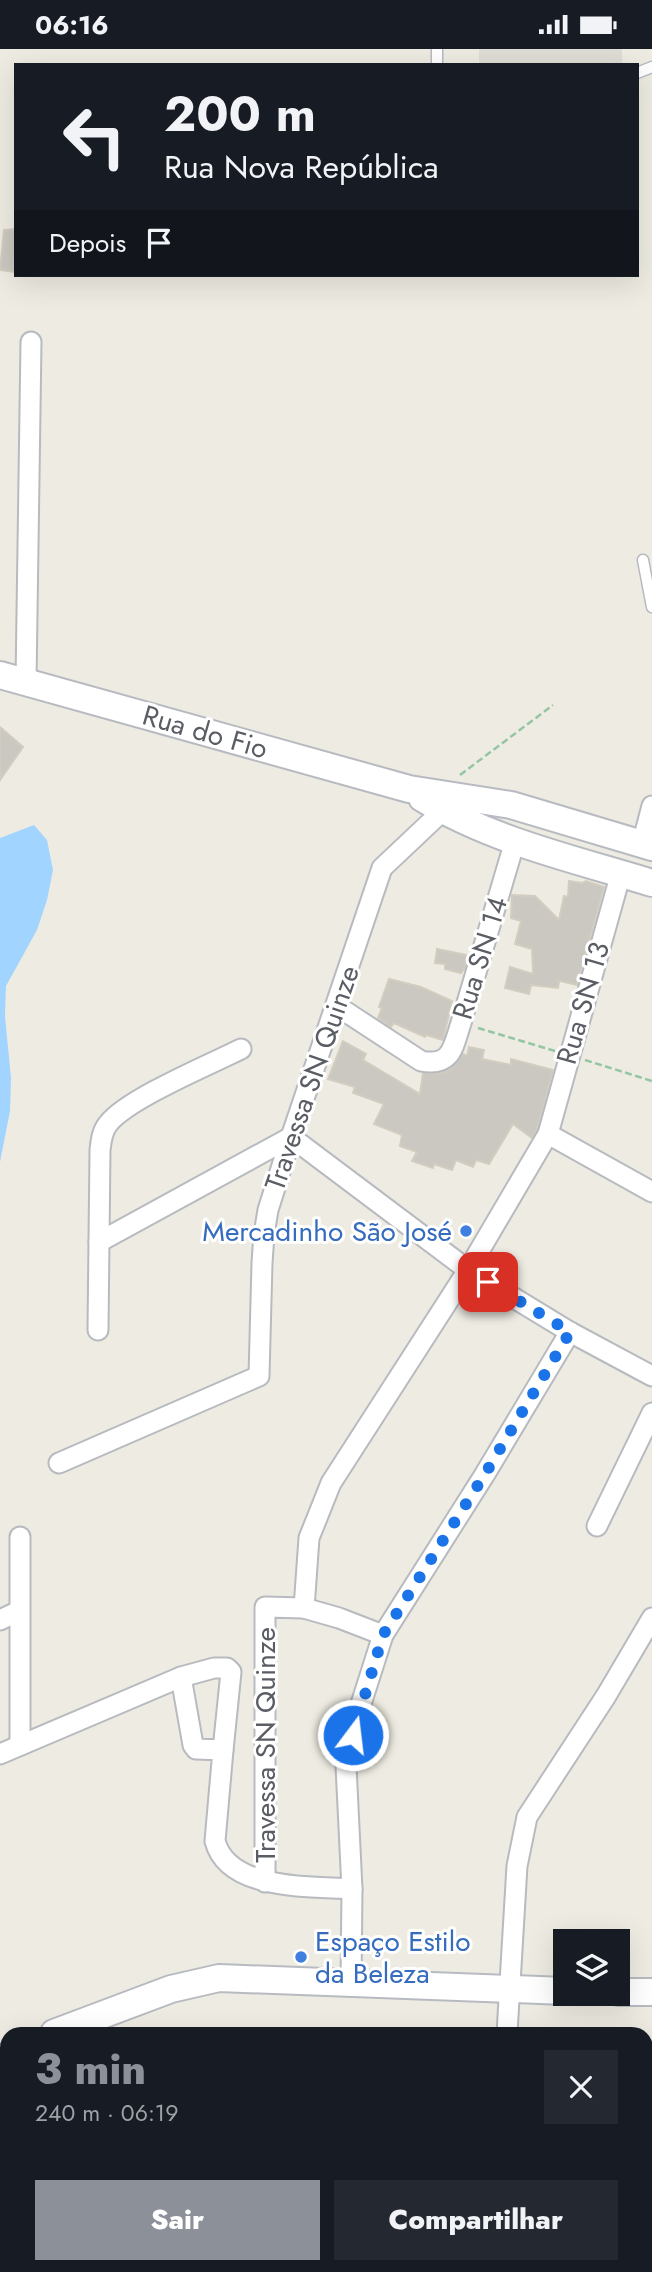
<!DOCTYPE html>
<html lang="pt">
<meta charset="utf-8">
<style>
body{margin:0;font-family:Jost,sans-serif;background:#242831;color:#f1f3f6;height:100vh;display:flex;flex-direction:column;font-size:26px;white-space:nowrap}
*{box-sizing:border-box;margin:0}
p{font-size:23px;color:#9ea1a6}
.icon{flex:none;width:38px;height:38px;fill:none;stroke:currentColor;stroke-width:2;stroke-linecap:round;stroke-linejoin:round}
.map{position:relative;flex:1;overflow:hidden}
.panel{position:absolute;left:0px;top:1978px;width:653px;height:247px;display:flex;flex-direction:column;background:#171b24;border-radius:21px 21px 0 0;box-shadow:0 7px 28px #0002}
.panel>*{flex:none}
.top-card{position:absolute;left:14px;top:14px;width:625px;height:214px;border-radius:0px;box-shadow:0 7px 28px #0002;background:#171b24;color:#f1f3f6;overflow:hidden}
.tools{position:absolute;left:553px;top:1880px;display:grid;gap:14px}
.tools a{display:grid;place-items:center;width:77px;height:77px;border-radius:0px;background:#171b24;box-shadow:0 7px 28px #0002;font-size:35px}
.pin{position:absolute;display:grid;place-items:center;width:60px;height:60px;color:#fff;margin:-30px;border-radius:14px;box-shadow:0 4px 10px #0006}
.me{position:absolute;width:77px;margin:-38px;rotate:15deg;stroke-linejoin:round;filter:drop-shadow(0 0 5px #0008)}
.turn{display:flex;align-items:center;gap:24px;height:147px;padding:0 35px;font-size:32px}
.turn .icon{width:91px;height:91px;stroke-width:2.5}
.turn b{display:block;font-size:49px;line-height:60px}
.then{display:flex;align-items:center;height:66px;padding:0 35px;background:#0003;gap:14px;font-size:26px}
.round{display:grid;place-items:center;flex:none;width:74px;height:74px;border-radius:0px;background:#242831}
.headline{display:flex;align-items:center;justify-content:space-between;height:119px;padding:0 35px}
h1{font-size:42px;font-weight:800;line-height:52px;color:#8c9099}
.button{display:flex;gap:14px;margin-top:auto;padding:14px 35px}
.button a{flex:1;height:80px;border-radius:0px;background:#8c9099;color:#fff;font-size:28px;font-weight:800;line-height:80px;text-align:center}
.button a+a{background:#242831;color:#f1f3f6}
.status{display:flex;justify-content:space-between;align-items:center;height:49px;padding:0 35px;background:#171b24;direction:ltr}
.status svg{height:19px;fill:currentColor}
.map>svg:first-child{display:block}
.industrial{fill:#deddd6}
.water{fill:#a1d4ff}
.building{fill:#cbc8c1;stroke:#d3cdc0;stroke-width:2}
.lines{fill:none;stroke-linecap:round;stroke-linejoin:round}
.lane-casing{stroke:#b7babf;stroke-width:13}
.street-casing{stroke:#b7babf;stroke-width:23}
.secondary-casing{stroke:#b7bbc1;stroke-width:30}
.path{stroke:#94c6a3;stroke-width:2.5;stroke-dasharray:7 3.5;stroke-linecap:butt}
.lane{stroke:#fff;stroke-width:10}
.street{stroke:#fff;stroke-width:19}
.secondary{stroke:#fff;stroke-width:26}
.route{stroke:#1a73e8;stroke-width:12;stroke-dasharray:0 21.6}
.shop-dot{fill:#3f7fe0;stroke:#fff;stroke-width:2.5}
.labels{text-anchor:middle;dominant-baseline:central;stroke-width:6;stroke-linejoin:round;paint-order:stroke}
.street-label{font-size:28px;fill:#5a5e64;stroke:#fff}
.shop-label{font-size:28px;fill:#366cbe;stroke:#fff;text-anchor:end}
</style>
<div class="status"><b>06:16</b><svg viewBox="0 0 49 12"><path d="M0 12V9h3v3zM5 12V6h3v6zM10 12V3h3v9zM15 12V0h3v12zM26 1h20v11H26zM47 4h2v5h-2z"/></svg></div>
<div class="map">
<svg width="652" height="2223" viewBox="0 0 652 2223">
<rect width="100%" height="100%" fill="#eeece2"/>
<rect class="industrial" x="479" y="0" width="143" height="16"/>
<path class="water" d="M34 776 47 791 53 821 47 851 37 881 6 937 5 967 11 1029 10 1062 0 1113V789Z"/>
<g class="building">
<path d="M16 180V223L0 221 4 181Z"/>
<path d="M0 678 23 698 0 731Z"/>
<path d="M569 832 582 834 586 832 604 838 577 936 556 931 559 933 558 939 531 936 529 945 505 939 510 918 533 925 532 900 515 895 521 872 511 869 512 846 535 847 559 871 564 847 568 848Z"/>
<path d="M437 900 467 906 465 919 461 924 445 920V915L435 914Z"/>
<path d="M389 930 421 938 452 952 443 991 426 986 425 988 394 974 391 978 378 969 382 959 379 958Z"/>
<path d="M343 992 366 1005 363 1011 420 1045 423 1024H441L451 1020 463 1005 467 1007 469 998 484 1001 482 1010 511 1016V1010L553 1021 537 1080 532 1089 513 1075 489 1115 476 1111 473 1118 456 1111 452 1121 434 1115 433 1119 412 1112 417 1103 400 1097 402 1086 374 1075 384 1055 353 1044 355 1038 328 1030Z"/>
</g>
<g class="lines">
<g class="lane-casing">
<g id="lane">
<path d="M437 16V0"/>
<path d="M637 24 652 18"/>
<path d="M643 511 652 558"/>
</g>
</g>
<g class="street-casing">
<g id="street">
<path d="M26 633 31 293"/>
<path d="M642 795 652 757"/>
<path d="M337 957 421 1012C452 1018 453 998 461 974L515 792"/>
<path d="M548 1085 652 1143"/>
<path d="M291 1088 468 1221 570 1283 652 1327"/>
<path d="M99 1193 291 1088"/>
<path d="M98 1281 100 1101C101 1092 102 1082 108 1075 127 1050 211 1015 241 1000"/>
<path d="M59 1414 259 1327 262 1214 264 1185 268 1161 291 1088 382 819 453 752"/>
<path d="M597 1477 652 1364"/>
<path d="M304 1559 309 1489 331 1434 468 1221 548 1085 621 824"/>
<path d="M0 1571 19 1562"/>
<path d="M181 1628 193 1696 196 1700 223 1701 215 1792C228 1842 310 1837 352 1840"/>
<path d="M20 1696V1488"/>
<path d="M0 1705 181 1628 214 1619H227L231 1623 223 1701"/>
<path d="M265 1833V1558L304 1559 339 1569 383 1586"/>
<path d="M351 1935 352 1840 346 1717 361 1655 383 1586 485 1425 570 1283"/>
<path d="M507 1984 517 1817 527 1768 606 1647 652 1569"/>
<path d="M0 2145H7"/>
<path d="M646 2170H652"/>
<path d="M499 2223V2217"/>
</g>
</g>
<g class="secondary-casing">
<g id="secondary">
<path d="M0 626 409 740 511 756 652 798"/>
<path d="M422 749C492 792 574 810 652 834"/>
<path d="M618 1943H652"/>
<path d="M54 1984 171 1940 219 1929 565 1942"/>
<path d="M0 2010 7 2007"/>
<path d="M0 2037 7 2038"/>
<path d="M646 2064H652"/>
<path d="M61 2223 62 2217"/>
</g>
</g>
<g class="path">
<path d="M460 726 553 656"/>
<path d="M478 979 555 1002"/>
<path d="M585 1011 652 1032"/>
</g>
<use href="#lane" class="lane"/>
<use href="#street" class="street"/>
<use href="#secondary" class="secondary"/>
</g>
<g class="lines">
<path class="route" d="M353 1686 383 1586 485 1425 570 1283 488 1233"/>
</g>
<g class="shop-dot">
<circle cx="466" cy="1182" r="7"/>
<circle cx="301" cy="1908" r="7"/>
</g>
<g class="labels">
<g class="street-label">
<text transform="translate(205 683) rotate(16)">Rua do Fio</text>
<text transform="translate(480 909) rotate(-73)">Rua SN 14</text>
<text transform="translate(583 954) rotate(-74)">Rua SN 13</text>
<text transform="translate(312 1029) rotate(-71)">Travessa SN Quinze</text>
<text transform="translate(265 1696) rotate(-90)">Travessa SN Quinze</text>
</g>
<g class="shop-label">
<text x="452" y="1182">Mercadinho São José</text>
<text x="315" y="1892" text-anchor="start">Espaço Estilo<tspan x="315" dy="32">da Beleza</tspan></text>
</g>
</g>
</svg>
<div class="tools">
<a><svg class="icon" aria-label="layers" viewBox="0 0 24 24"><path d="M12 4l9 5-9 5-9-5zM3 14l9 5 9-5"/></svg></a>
</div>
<div class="pin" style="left:488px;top:1233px;background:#d93025"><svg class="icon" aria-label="arrive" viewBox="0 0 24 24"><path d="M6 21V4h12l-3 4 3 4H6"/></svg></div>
<svg class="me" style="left:353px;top:1686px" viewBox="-20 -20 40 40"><circle r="17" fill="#1a73e8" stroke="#fff" stroke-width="3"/><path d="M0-11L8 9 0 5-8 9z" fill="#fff"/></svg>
<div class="top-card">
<div class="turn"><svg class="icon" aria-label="left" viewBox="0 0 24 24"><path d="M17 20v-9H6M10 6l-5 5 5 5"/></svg><div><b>200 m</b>Rua Nova República</div></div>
<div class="then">Depois<svg class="icon" aria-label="arrive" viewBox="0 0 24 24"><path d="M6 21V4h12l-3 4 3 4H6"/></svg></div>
</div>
<section class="panel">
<div class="headline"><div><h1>3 min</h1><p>240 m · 06:19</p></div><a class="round"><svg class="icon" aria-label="close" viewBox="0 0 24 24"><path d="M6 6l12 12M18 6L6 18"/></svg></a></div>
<div class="button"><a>Sair</a><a>Compartilhar</a></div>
</section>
</div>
